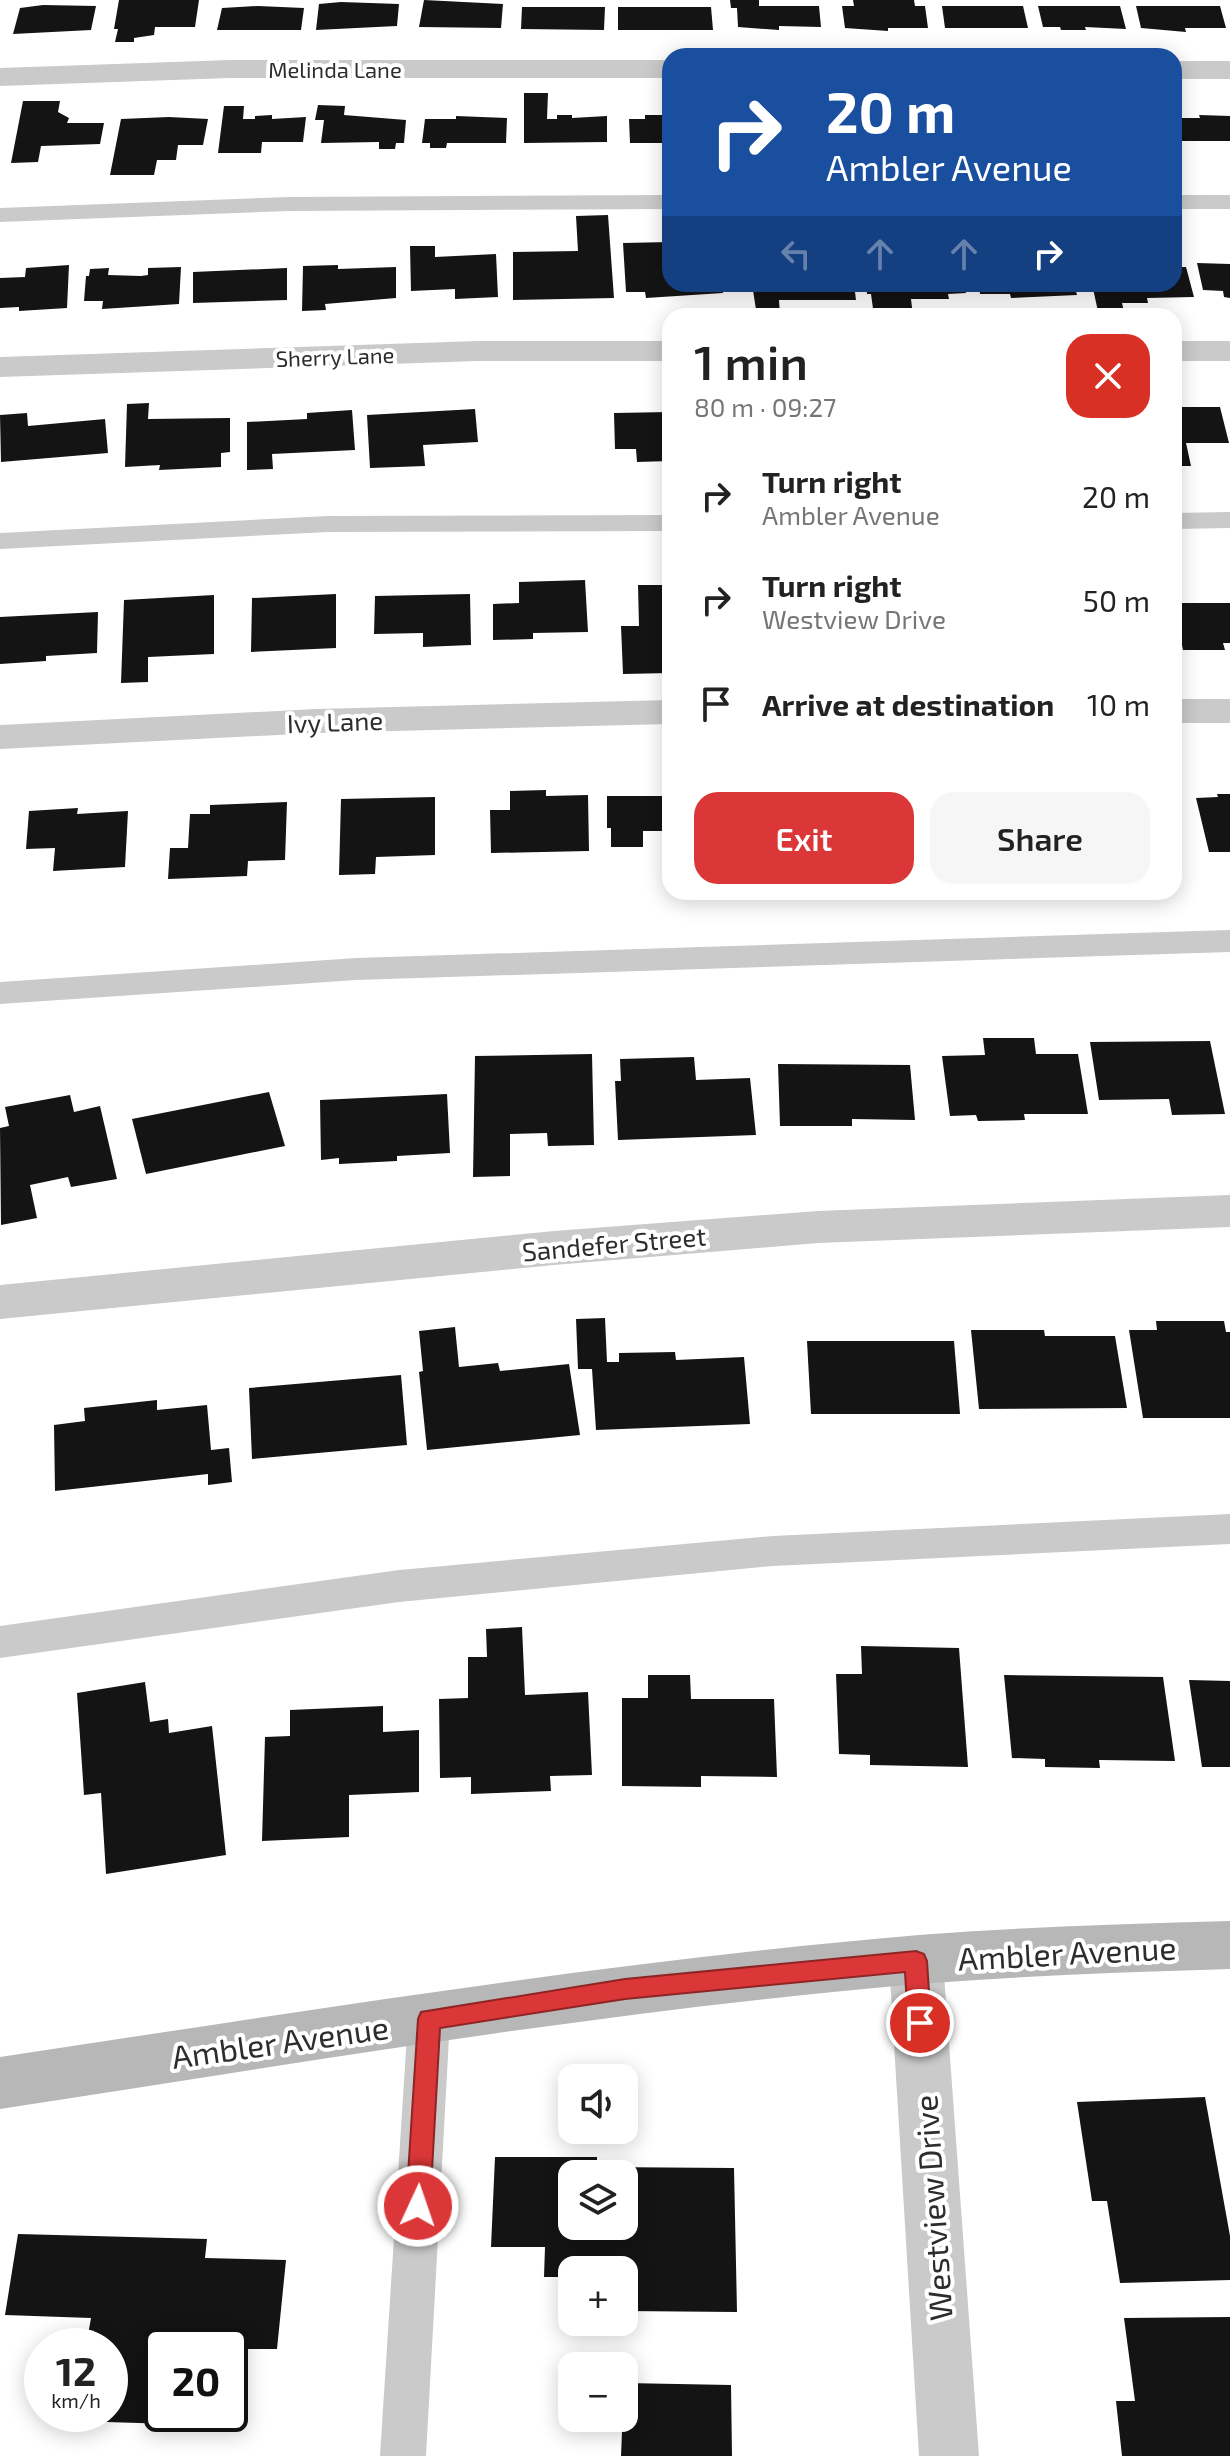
<!DOCTYPE html>
<meta charset="utf-8">
<style>
body{margin:0;font-family:"Exo 2",sans-serif;background:#f6f6f6;color:#222;height:100vh;display:flex;flex-direction:column;font-size:30px;white-space:nowrap}
*{box-sizing:border-box;margin:0}
p{font-size:26px;color:#767676}
.icon{flex:none;width:44px;height:44px;fill:none;stroke:currentColor;stroke-width:2;stroke-linecap:round;stroke-linejoin:round}
.map{position:relative;flex:1;overflow:hidden}
.sheet{position:absolute;left:662px;top:308px;width:520px;height:592px;display:flex;flex-direction:column;background:#fff;border-radius:24px;box-shadow:0 4px 20px #0003}
.sheet>*{flex:none}
.top-card{position:absolute;left:662px;top:48px;width:520px;height:244px;border-radius:24px;box-shadow:0 4px 20px #0003;background:#1a4fa0;color:#fff;overflow:hidden}
.controls{position:absolute;left:558px;top:2064px;display:grid;gap:16px}
.controls a{display:grid;place-items:center;width:80px;height:80px;border-radius:16px;background:#fff;box-shadow:0 4px 20px #0003;font-size:40px}
.speed{position:absolute;left:24px;top:2328px;display:flex;gap:16px;font-size:40px;font-weight:700;text-align:center}
.speed>*{display:grid;place-content:center;width:104px;height:104px;border-radius:50%;background:#fff;box-shadow:0 4px 20px #0003;line-height:1}
.speed small{font-size:20px;font-weight:400}
.speed .limit{border:4px solid #111;border-radius:12px;background:#fff;color:#111}
.pin{position:absolute;display:grid;place-items:center;width:68px;height:68px;color:#fff;margin:-34px;border:4px solid #fff;border-radius:50%;box-shadow:0 2px 8px #0007}
.me{position:absolute;width:88px;margin:-44px;rotate:3deg;stroke-linejoin:round;filter:drop-shadow(0 0 6px #0008)}
.turn{display:flex;align-items:center;gap:28px;height:168px;padding:0 32px;font-size:36px}
.turn .icon{width:104px;height:104px;stroke-width:2.5}
.turn b{display:block;font-size:56px;line-height:68px}
.lanes{display:flex;align-items:center;height:76px;padding:0 32px;background:#0003;justify-content:center;gap:40px;direction:ltr}
.lanes .off{opacity:.35}
.round{display:grid;place-items:center;flex:none;width:84px;height:84px;border-radius:24px;background:#f6f6f6}
.summary{display:flex;align-items:center;justify-content:space-between;height:136px;padding:0 32px}
h1{font-size:48px;font-weight:600;line-height:60px}
.primary-button{display:flex;gap:16px;margin-top:auto;padding:16px 32px}
.primary-button a{flex:1;height:92px;border-radius:24px;background:#dc3738;color:#fff;font-size:32px;font-weight:600;line-height:92px;text-align:center}
.primary-button a+a{background:#f6f6f6;color:#222}
ul{padding:0;list-style:none}
li{display:flex;align-items:center;gap:24px;height:104px;padding:0 32px}
li div{flex:1}
li b{display:block;font-size:30px}
li em{font-style:normal}
.map>svg:first-child{display:block}
.building{fill:#141414;fill-rule:evenodd}
.lines{fill:none;stroke-linecap:round;stroke-linejoin:round}
.service{fill:#cacaca;fill-rule:evenodd}
.minor{fill:#cacaca;fill-rule:evenodd}
.secondary{fill:#b7b7b7;fill-rule:evenodd}
.route{fill:#dc3738;stroke:#8f2424;stroke-width:2}
.labels{text-anchor:middle;dominant-baseline:central;stroke-width:8;stroke-linejoin:round;paint-order:stroke}
.far-street-label{font-size:22px;fill:#2d2d2d;stroke:#fff}
.street-label{font-size:26px;fill:#2d2d2d;stroke:#fff}
.near-street-label{font-size:32px;fill:#2d2d2d;stroke:#fff}
</style>
<div class="map">
<svg width="1230" height="2456" viewBox="0 0 1230 2456">
<rect width="100%" height="100%" fill="#fff"/>
<g class="building">
<path d="M119 0H199L195 27H155L154 35 134 38V42H115L118 29H114Z"/>
<path d="M424 0 503 4 501 28 419 27Z"/>
<path d="M730 0H759V6H819L821 27 779 26V30L738 27 737 8H731Z"/>
<path d="M853 0H914L915 6H925L928 28H888V31L845 28 842 6H854Z"/>
<path d="M341 2 399 4 397 26 316 30 319 4Z"/>
<path d="M43 5 96 6 91 30 13 34 20 8Z"/>
<path d="M258 6 304 8 301 30H217L222 8Z"/>
<path d="M942 6H1023L1028 28H945Z"/>
<path d="M1038 6H1120L1126 29 1085 27 1086 30H1061L1060 27H1043Z"/>
<path d="M1136 6H1220L1226 28H1185L1186 32 1141 28Z"/>
<path d="M522 7H605L604 30 521 29Z"/>
<path d="M618 7H711L713 30H618Z"/>
<path d="M524 93H548L547 119H557V115H572V118L607 116V142L524 143Z"/>
<path d="M23 101H60L58 112 69 118 67 123H104L100 144 41 146 38 162 11 163Z"/>
<path d="M318 105 345 106 344 115 406 120 404 143H396L395 149H379V142L321 143 324 120H315Z"/>
<path d="M224 106H244L243 119H255V116L272 115V119L306 117 303 142H262L261 153H218Z"/>
<path d="M645 115H670V143H630L629 119H645Z"/>
<path d="M1199 115 1230 116V141H1174V118H1200Z"/>
<path d="M456 116 507 118 506 143H447L446 148H430V143H422L425 119H456Z"/>
<path d="M169 117 208 119 203 145H178L176 160H157L154 175H110L121 119Z"/>
<path d="M608 215 614 298 513 300V252L578 251 576 216Z"/>
<path d="M670 242V284H722L723 293 646 298 645 292H626L623 243Z"/>
<path d="M410 246H435V257L496 254 498 297 455 299V289L411 291Z"/>
<path d="M1197 263 1230 264V298L1224 297 1223 291 1203 290Z"/>
<path d="M69 265 67 308 19 311V307L0 308V278L25 277 26 268Z"/>
<path d="M338 265V269L396 267V298L325 304 326 310 302 311 303 266Z"/>
<path d="M181 267 179 304 102 309 103 301H84L86 276H89L90 269 109 268 108 275 141 276 148 275V268Z"/>
<path d="M1174 267H1186L1194 297 1147 298 1148 303H1122L1125 316H1099L1092 284H1174Z"/>
<path d="M287 268V300L193 303V272Z"/>
<path d="M752 284H854L856 300H779L780 316H757Z"/>
<path d="M866 284H964L966 293 948 294 949 299H911L913 316H874L871 294H867Z"/>
<path d="M979 284H1074L1077 295 1011 298 1010 294H980Z"/>
<path d="M149 403 148 419 230 418V452L221 453V467L159 470 160 465 125 467 127 404Z"/>
<path d="M1174 407H1220L1229 443H1186L1191 466H1174Z"/>
<path d="M475 409 478 442 423 445 425 466 370 468 367 415Z"/>
<path d="M352 410 355 450 272 454 273 469 247 470V422L307 419V413Z"/>
<path d="M670 412V461L637 462 636 449H615L614 413Z"/>
<path d="M27 413 28 426 105 419 108 453 1 462 0 415Z"/>
<path d="M585 580 588 632 533 633V639L493 640V604L519 603V582Z"/>
<path d="M638 585H670V673L623 674 621 626H639Z"/>
<path d="M336 594V648L251 652 252 598Z"/>
<path d="M470 594 471 645 423 647V633L374 634 375 596Z"/>
<path d="M214 595V654L148 657V682L121 683 124 600Z"/>
<path d="M1174 603H1230V643H1223L1225 650H1183L1181 641H1174Z"/>
<path d="M98 612 97 653 46 656V661L0 664V617Z"/>
<path d="M546 790V796L588 795 589 851 491 853 490 810H510V791Z"/>
<path d="M1217 794H1230V852H1209L1196 798 1218 797Z"/>
<path d="M607 796H670V831H643V847H611V828H607Z"/>
<path d="M435 797V855L376 857 375 874 339 875 341 799Z"/>
<path d="M287 802 285 860 248 861 247 876 168 879 170 848H188L190 814H210V805Z"/>
<path d="M78 808 77 814 128 811 125 867 53 871 55 848 26 849 29 811Z"/>
<path d="M983 1038H1034L1036 1054H1078L1088 1114H1024L1025 1120 978 1121 976 1115 950 1116 942 1056 985 1055Z"/>
<path d="M1210 1041 1225 1114 1172 1115 1169 1099 1099 1100 1090 1042Z"/>
<path d="M592 1054 594 1145 548 1146 547 1133 510 1134V1176L473 1177 475 1056Z"/>
<path d="M694 1057 696 1080 750 1078 756 1135 618 1140 615 1081H621L620 1059Z"/>
<path d="M778 1064 910 1065 915 1120 852 1119V1126H780Z"/>
<path d="M269 1092 285 1146 146 1174 132 1119Z"/>
<path d="M447 1094 450 1153 397 1156V1161L339 1164V1158L321 1160 320 1100Z"/>
<path d="M70 1095 74 1112 100 1106 117 1179 71 1187 68 1177 30 1185 37 1218 1 1225 0 1128 9 1126 5 1107Z"/>
<path d="M605 1318 607 1362H619V1353L675 1352 676 1360 744 1357 750 1424 596 1430 592 1369H578L576 1319Z"/>
<path d="M1156 1321H1224L1226 1332H1230V1418H1143L1129 1330H1157Z"/>
<path d="M455 1327 459 1367 498 1363 500 1371 569 1364 580 1435 427 1450 419 1372 423 1371 419 1331Z"/>
<path d="M971 1330H1044L1045 1336H1115L1127 1408 979 1409Z"/>
<path d="M807 1341H954L960 1414H811Z"/>
<path d="M401 1375 407 1445 252 1459 249 1388Z"/>
<path d="M157 1400V1410L207 1405 211 1450 229 1448 232 1482 208 1485V1474L55 1491 54 1425 85 1421 84 1408Z"/>
<path d="M522 1627 525 1695 588 1692 592 1775 550 1776 551 1791 471 1794V1777L440 1778 439 1699 468 1698V1657H487L486 1629Z"/>
<path d="M861 1646 959 1648 968 1767 870 1765V1755L839 1754 836 1674H862Z"/>
<path d="M648 1675H690L691 1699H774L777 1777 701 1776V1787L622 1786V1698H648Z"/>
<path d="M1004 1675 1163 1677 1175 1761 1099 1760 1100 1768 1045 1767V1759L1012 1758Z"/>
<path d="M1189 1680 1230 1681V1767H1202Z"/>
<path d="M145 1682 150 1722 168 1719 169 1733 212 1726 226 1855 106 1874 101 1793 84 1795 77 1693Z"/>
<path d="M383 1706V1732L419 1730V1792L349 1795V1837L262 1841 265 1737 290 1736V1710Z"/>
<path d="M1205 2097 1230 2236V2280L1120 2283 1107 2201H1092L1077 2102Z"/>
<path d="M495 2157H597V2167L734 2168 737 2312 624 2311V2270H572V2277H544L545 2247H491ZM572 2174H624V2226H572Z"/>
<path d="M18 2234 207 2239 205 2258 286 2260 277 2349H243L234 2426 75 2421 76 2414H110V2346H86L91 2318 5 2315ZM162 2346H230V2414H162Z"/>
<path d="M1230 2317V2456H1122L1116 2401H1135L1124 2318Z"/>
<path d="M624 2383 731 2385 732 2456H621Z"/>
</g>
<g class="lines">
<g class="service">
<path d="M670 195V209L289 211 0 222V208L289 197Z"/>
<rect x="1174" y="195" width="56" height="14"/>
<path d="M1230 512V528L1174 529V513Z"/>
<path d="M670 515V531L328 532 0 549V533L328 516Z"/>
<path d="M1230 930V952L356 980 0 1004V982L356 958Z"/>
<path d="M1230 1514V1544L773 1566 399 1602 0 1658V1626L399 1570 773 1536Z"/>
<path d="M429 1999 444 2005 450 2019 426 2456H380L408 2019 414 2005Z"/>
</g>
<g class="minor">
<path d="M230 60H670V78H230L0 86V68Z"/>
<rect x="1174" y="61" width="56" height="18"/>
<path d="M478 341H670V361H478L0 377V357Z"/>
<rect x="1174" y="341" width="56" height="20"/>
<rect x="1174" y="699" width="56" height="24"/>
<path d="M670 700V724L316 733 0 749V725L316 709Z"/>
<path d="M1230 1195V1227L818 1243 554 1265 0 1319V1285L554 1231 818 1211Z"/>
<path d="M916 1936 935 1944 943 1961 979 2456H919L889 1961 897 1944Z"/>
</g>
<path class="secondary" d="M1230 1921V1969C1126 1972 1023 1976 919 1984 611 2010 306 2062 0 2109V2057C306 2011 611 1961 919 1935 1023 1927 1126 1924 1230 1921Z"/>
</g>
<path class="route" d="M916 1951 924 1954 927 1961 931 2023 928 2030 920 2033 912 2030 908 2023 905 1972 625 1999 440 2028 430 2206 426 2214 418 2218 410 2214 406 2206 418 2019 421 2012 625 1979Z"/>
<g class="labels">
<g class="far-street-label">
<text x="335" y="69">Melinda Lane</text>
<text transform="translate(335 356) rotate(-2)">Sherry Lane</text>
</g>
<g class="street-label">
<text transform="translate(335 721) rotate(-2)">Ivy Lane</text>
<text transform="translate(614 1243) rotate(-5)">Sandefer Street</text>
</g>
<g class="near-street-label">
<text transform="translate(1067 1952) rotate(-3)">Ambler Avenue</text>
<text transform="translate(280 2041) rotate(-8)">Ambler Avenue</text>
<text transform="translate(932 2208) rotate(-94)">Westview Drive</text>
</g>
</g>
</svg>
<div class="controls">
<a><svg class="icon" aria-label="sound" viewBox="0 0 24 24"><path d="M4 9h4l5-4v14l-5-4H4zM17 9q2 3 0 6"/></svg></a>
<a><svg class="icon" aria-label="layers" viewBox="0 0 24 24"><path d="M12 4l9 5-9 5-9-5zM3 14l9 5 9-5"/></svg></a>
<a>+</a>
<a>−</a>
</div>
<div class="speed"><div>12<small>km/h</small></div><div class="limit">20</div></div>
<div class="pin" style="left:920px;top:2023px;background:#d93025"><svg class="icon" aria-label="arrive" viewBox="0 0 24 24"><path d="M6 21V4h12l-3 4 3 4H6"/></svg></div>
<svg class="me" style="left:418px;top:2206px" viewBox="-20 -20 40 40"><circle r="17" fill="#dc3738" stroke="#fff" stroke-width="3"/><path d="M0-11L8 9 0 5-8 9z" fill="#fff"/></svg>
<div class="top-card">
<div class="turn"><svg class="icon" aria-label="right" viewBox="0 0 24 24"><path d="M7 20v-9h11M14 6l5 5-5 5"/></svg><div><b>20 m</b>Ambler Avenue</div></div>
<div class="lanes"><svg class="icon off" aria-label="left" viewBox="0 0 24 24"><path d="M17 20v-9H6M10 6l-5 5 5 5"/></svg><svg class="icon off" aria-label="ahead" viewBox="0 0 24 24"><path d="M12 20V5M6 11l6-6 6 6"/></svg><svg class="icon off" aria-label="ahead" viewBox="0 0 24 24"><path d="M12 20V5M6 11l6-6 6 6"/></svg><svg class="icon" aria-label="right" viewBox="0 0 24 24"><path d="M7 20v-9h11M14 6l5 5-5 5"/></svg></div>
</div>
<section class="sheet">
<div class="summary"><div><h1>1 min</h1><p>80 m · 09:27</p></div><a class="round" style="background:#d93025;color:#fff"><svg class="icon" aria-label="close" viewBox="0 0 24 24"><path d="M6 6l12 12M18 6L6 18"/></svg></a></div>
<ul>
<li><svg class="icon" aria-label="right" viewBox="0 0 24 24"><path d="M7 20v-9h11M14 6l5 5-5 5"/></svg><div><b>Turn right</b><p>Ambler Avenue</p></div><em>20 m</em></li>
<li><svg class="icon" aria-label="right" viewBox="0 0 24 24"><path d="M7 20v-9h11M14 6l5 5-5 5"/></svg><div><b>Turn right</b><p>Westview Drive</p></div><em>50 m</em></li>
<li><svg class="icon" aria-label="arrive" viewBox="0 0 24 24"><path d="M6 21V4h12l-3 4 3 4H6"/></svg><div><b>Arrive at destination</b></div><em>10 m</em></li>
</ul>
<div class="primary-button"><a>Exit</a><a>Share</a></div>
</section>
</div>
